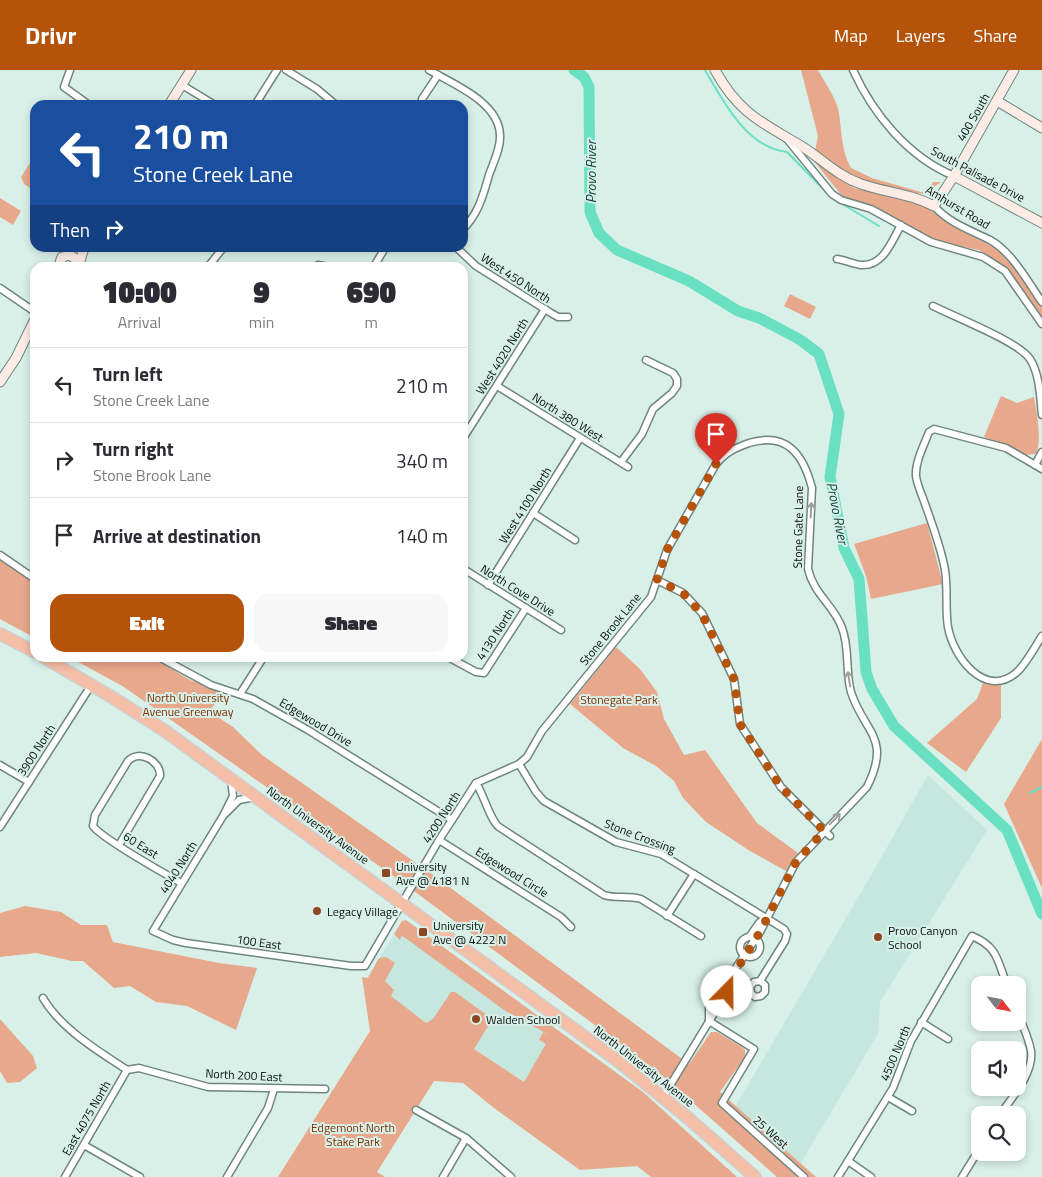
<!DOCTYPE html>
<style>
body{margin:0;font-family:"Titillium Web",sans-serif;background:#f7f7f7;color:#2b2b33;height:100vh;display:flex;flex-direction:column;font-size:19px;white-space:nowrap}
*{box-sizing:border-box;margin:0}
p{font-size:16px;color:#7c7c81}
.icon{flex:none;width:28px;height:28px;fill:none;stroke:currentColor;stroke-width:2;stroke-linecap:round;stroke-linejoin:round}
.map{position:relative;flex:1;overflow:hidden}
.details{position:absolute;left:30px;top:192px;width:438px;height:400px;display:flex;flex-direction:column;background:#fff;border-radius:15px;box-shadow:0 2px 8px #0003}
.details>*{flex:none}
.banner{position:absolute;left:30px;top:30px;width:438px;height:152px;border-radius:15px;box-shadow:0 2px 8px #0003;background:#1a4fa0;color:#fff;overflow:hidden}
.needle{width:32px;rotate:122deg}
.controls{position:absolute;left:971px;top:906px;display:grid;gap:10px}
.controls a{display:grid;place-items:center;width:55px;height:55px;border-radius:10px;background:#fff;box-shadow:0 2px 8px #0003;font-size:25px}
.pin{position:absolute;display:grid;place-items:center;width:42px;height:42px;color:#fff;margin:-51px -21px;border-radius:50% 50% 50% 0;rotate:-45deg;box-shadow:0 0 5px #0007}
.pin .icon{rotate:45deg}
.me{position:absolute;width:55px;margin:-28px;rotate:22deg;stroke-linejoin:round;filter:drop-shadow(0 0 4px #0008)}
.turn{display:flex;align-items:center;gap:18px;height:105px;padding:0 20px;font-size:22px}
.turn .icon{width:65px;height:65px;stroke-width:2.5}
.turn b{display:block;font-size:35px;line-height:42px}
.then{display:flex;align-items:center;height:48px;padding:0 20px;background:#0003;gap:10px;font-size:19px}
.eta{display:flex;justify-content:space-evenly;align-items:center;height:85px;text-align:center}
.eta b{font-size:30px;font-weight:800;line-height:35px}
.cta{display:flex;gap:10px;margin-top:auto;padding:10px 20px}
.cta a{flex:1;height:58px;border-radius:15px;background:#b45309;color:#fff;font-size:20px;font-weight:800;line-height:58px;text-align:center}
.cta a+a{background:#f7f7f7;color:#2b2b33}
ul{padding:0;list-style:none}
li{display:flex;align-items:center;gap:15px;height:75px;padding:0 20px;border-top:1px solid #e1e1e2}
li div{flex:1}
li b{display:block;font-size:19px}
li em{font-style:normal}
header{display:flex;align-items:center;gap:30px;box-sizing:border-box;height:70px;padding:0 25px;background:#b45309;color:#fff}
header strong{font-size:24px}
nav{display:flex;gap:28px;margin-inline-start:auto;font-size:18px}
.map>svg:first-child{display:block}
.built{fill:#c6e7dd}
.green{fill:#e8a88c}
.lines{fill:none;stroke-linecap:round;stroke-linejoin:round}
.stream{stroke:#6ae0c2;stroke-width:2}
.river{stroke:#6ae0c2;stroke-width:11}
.street-casing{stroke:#6f857e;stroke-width:9}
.secondary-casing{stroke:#6f857e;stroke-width:11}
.highway-casing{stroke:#cecfcf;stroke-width:14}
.street{stroke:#fff;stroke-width:6}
.secondary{stroke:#fcece5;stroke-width:9}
.highway{stroke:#f4bea7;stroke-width:11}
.oneway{stroke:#9da09f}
.route{stroke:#b45309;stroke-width:9;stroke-dasharray:0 16.2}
.poi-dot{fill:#8d4623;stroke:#d9f0e9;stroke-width:2}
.labels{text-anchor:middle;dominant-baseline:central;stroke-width:4;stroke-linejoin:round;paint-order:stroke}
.street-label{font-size:12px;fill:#09110e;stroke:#d9f0e9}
.park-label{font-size:12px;fill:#7b2f02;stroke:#d9f0e9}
.poi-label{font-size:12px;fill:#09110e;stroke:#d9f0e9;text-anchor:start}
.water-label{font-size:14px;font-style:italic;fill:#0f4438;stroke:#d9f0e9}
</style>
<header>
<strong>Drivr</strong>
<nav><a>Map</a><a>Layers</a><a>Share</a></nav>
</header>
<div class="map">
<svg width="1042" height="1107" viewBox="0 0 1042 1107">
<rect width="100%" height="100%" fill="#d9f0e9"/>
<g class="built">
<path d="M928 705 987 760 880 932 878 964 799 1096 735 1037 873 802Z"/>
<path d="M397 860 552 965 576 1046 452 980 367 908Z"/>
</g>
<g class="green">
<path d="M801 0H818C825 13 837 29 839 43 842 63 841 80 851 98L872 108 921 122 928 121 933 112H941L924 124C879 119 852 109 815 81L818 66Z"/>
<path d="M35 85V121L24 114 21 107Z"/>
<path d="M813 90 854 118 925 136 949 154 997 179 1017 201 1042 235V249L1004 198 979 180 937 172 872 137 843 127Z"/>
<path d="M0 128 21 141 13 155 0 147Z"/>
<path d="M790 224 816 237 810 249 784 236Z"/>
<path d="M1001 326 1017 333 1034 327C1037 343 1042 372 1036 384L1025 385 984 367Z"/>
<path d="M927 453 943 514 871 529 866 506 854 474Z"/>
<path d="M0 490 35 513V568L0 549Z"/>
<path d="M616 577 640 599 657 622 664 649 684 685 705 680 757 753 798 783 786 801 750 781 706 752 683 728 674 711 656 696 623 678 570 634Z"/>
<path d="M71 588H153L190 610 222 621 210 642 233 657 262 685 429 802 689 994 711 962H717L742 977 745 980V987L720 1022 816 1107H777L658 1002 399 810 124 617Z"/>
<path d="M983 613 1001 615V648L966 702 927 673 977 629Z"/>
<path d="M1042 669V818L1004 734Z"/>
<path d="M25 836 61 842 81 855H107L113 872 219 893 257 898 236 960 187 936 156 932 130 916 114 918 83 891H72L36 883 0 887V843Z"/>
<path d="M406 850 643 1022 737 1107H651L637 1096 580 1100 494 1038 463 1013 434 1011 377 1102 385 1107H278L370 961 362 907 368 908 379 888 386 887 395 893 385 911 394 920 391 926 426 953 433 949 451 922H455L494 950 490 953 474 979 524 1012 546 974 539 970 543 962 551 966 504 940 404 867 401 866 400 870 394 864 402 851Z"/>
<path d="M0 949 33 986 37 998 20 1012 7 1013 0 1001Z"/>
</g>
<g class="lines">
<g class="stream">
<path d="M705 0C723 31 747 78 787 82L830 126"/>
<path d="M834 129 879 156"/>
<path d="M1030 723 1042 717"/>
</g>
<path class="river" d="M574 0 584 7 589 17 590 142 599 163 617 180 689 211 738 241 759 248 799 269 819 284 839 344 830 407 844 478 859 509 866 602 872 619 894 656 1007 760 1042 844"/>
<g class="street-casing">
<g id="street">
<path d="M70 0 64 17 89 35"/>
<path d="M286 0 317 19 336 35"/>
<path d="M429 0C453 14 499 32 500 65 501 78 493 93 489 105 483 126 478 145 462 160"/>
<path d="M853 0C873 44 908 87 954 106"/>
<path d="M182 15 215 35"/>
<path d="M255 35 277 0"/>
<path d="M422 35V29L438 5"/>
<path d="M787 69 832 124 841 130 871 139 931 172 983 187 1005 201 1042 254"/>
<path d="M934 136C949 153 970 160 990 170 1012 182 1028 212 1042 232"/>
<path d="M457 178 476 196 551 243 558 247H568"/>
<path d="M837 189C845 190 853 194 861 195 883 197 892 171 901 155"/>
<path d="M318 195 335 198"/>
<path d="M207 198 223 178"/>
<path d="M373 198 385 178"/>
<path d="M0 218 35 242"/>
<path d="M933 236C955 247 1019 272 1030 289 1040 305 1040 327 1042 345"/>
<path d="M497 316 628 397"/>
<path d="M462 370 545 239"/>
<path d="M621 392 642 364 653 339 672 323 677 316V309L673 303 646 290"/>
<path d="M1035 395 1042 382"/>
<path d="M462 398H463"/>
<path d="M1042 399 1006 378 934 359 929 362C924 375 915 392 916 406 917 414 921 423 924 431 932 454 941 477 945 500 948 519 945 539 948 557 953 586 984 629 1016 603 1027 593 1034 578 1042 566"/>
<path d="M533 443 575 470"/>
<path d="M0 485 35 509"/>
<path d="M462 498 561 560"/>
<path d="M657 510 683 523 702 543 734 609 740 654 781 717 830 766"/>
<path d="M488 515 580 368"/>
<path d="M161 588 211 615 253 629 308 660 452 750"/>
<path d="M450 588 476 602 484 603 526 538"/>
<path d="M240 624 263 588"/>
<path d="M519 694 536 722 544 731 616 772 661 784 784 859 787 864 785 871 760 911 754 912 750 917 751 923 755 927 761 926 765 922V915L760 911"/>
<path d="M0 695 29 712"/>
<path d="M231 710 233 726 223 746 153 861 173 870 186 873 351 896H365L439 770 476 713 519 694 527 687 542 661 651 527 667 480 716 394C726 382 735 378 749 373 786 362 803 383 812 418L808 499C814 525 834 535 842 558 850 578 845 601 851 622 864 663 892 667 867 717L796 792 760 862 709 938V951"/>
<path d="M476 713C484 725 490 750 499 757L604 825C616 829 628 825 641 829L701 866"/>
<path d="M224 745 239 730 255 727"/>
<path d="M0 757 92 614"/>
<path d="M439 770 561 847 571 857"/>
<path d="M119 775 160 706C161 691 139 679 128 691L95 745 93 756C102 769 164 803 181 813"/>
<path d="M667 846 694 804"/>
<path d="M750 866 759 853 765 848"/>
<circle cx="750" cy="877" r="10"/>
<path d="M43 928C61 959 97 980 127 1000L139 998 208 1017 325 1019"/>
<path d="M709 951 754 979 722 1033 804 1107"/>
<path d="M921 952 948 969"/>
<path d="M663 1027 727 922 731 910"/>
<path d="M888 1027 912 1041"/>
<path d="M416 1040 466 1068 511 1107"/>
<path d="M1000 1045C1012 1027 1034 1003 1031 981 1029 968 1022 955 1018 943"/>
<path d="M84 1075 140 1107"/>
<path d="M848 1091 871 1107"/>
<path d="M65 1107 127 1000"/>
<path d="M227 1107 268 1038 274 1019"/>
<path d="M443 1107 466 1068"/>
<path d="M838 1107 893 1018 911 971 972 866C998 877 997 890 1007 915"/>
<path d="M962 1107 980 1078"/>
</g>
</g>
<g class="secondary-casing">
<g id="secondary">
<path d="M715 0C739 44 763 53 803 77 823 90 838 106 861 114 887 123 909 123 934 136L954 106 1014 0"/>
<path d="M997 31 1042 58"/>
<path d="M169 35 191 0"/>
<path d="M954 106 1042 153"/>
<path d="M79 194 84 178"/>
<path d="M58 198 62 187 70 185 77 190 79 198"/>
<path d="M0 312 16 288 35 249"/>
</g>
</g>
<g class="highway-casing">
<g id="highway">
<path d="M0 564 35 582"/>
<path d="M45 588 110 626 165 661 622 994 688 1048 755 1107"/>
</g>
</g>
<use href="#street" class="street"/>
<use href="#secondary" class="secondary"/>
<use href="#highway" class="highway"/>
</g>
<defs><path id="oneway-shaft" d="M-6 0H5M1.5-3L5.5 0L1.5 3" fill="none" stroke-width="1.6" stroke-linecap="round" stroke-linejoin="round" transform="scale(1.25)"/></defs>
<g class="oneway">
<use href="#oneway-shaft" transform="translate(811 440) rotate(-87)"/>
<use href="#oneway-shaft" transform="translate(849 609) rotate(-99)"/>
<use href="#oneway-shaft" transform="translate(835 749) rotate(-46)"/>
</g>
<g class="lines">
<path class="route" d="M716 394 667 480 657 510 683 523 702 544 734 609 740 654 781 717 824 761 796 792 760 862 732 907 727 922"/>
</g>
<g class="poi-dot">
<rect x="381" y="798" width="10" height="10" rx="2.5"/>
<circle cx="317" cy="841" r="5"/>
<rect x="418" y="857" width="10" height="10" rx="2.5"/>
<circle cx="878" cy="867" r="5"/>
<circle cx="476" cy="949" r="5"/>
</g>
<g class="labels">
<g class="street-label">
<text transform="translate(973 47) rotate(-60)">400 South</text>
<text transform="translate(978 104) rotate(28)">South Palisade Drive</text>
<text transform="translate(958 137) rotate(31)">Amhurst Road</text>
<text transform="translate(516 208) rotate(33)">West 450 North</text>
<text transform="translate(502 286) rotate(-58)">West 4020 North</text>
<text transform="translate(568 347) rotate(32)">North 380 West</text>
<text transform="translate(525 435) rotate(-58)">West 4100 North</text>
<text transform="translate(798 457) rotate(-89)">Stone Gate Lane</text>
<text transform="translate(518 520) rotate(32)">North Cove Drive</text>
<text transform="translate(610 559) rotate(-51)">Stone Brook Lane</text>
<text transform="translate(495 564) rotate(-57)">4130 North</text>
<text transform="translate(316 652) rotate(31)">Edgewood Drive</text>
<text transform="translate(36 680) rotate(-57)">3900 North</text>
<text transform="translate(441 747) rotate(-57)">4200 North</text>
<text transform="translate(318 755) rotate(36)">North University Avenue</text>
<text transform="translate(640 766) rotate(21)">Stone Crossing</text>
<text transform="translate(141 775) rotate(32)">60 East</text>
<text transform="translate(178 797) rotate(-58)">4040 North</text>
<text transform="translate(512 802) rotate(32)">Edgewood Circle</text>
<text transform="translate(259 872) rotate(8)">100 East</text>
<text transform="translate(895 983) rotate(-67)">4500 North</text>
<text transform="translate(644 996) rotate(38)">North University Avenue</text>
<text transform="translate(244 1005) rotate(3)">North 200 East</text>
<text transform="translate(86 1048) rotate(-60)">East 4075 North</text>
<text transform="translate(771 1062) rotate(42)">25 West</text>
</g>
<g class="park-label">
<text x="188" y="627">North University<tspan x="188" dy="14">Avenue Greenway</tspan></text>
<text x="619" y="629">Stonegate Park</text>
<text x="353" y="1057">Edgemont North<tspan x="353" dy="14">Stake Park</tspan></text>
</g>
<g class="poi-label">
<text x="396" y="796">University<tspan x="396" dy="14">Ave @ 4181 N</tspan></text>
<text x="327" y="841">Legacy Village</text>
<text x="433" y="855">University<tspan x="433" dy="14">Ave @ 4222 N</tspan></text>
<text x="888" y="860">Provo Canyon<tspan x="888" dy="14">School</tspan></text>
<text x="486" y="949">Walden School</text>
</g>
<g class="water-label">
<text transform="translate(590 102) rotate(-90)">Provo River</text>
<text transform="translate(838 443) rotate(79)">Provo River</text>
</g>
</g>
</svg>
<div class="controls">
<a><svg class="needle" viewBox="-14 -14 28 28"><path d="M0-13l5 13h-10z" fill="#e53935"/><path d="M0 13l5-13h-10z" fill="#7c7c81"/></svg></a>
<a><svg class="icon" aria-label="sound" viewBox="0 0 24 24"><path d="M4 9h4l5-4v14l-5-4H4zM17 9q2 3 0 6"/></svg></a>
<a><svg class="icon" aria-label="search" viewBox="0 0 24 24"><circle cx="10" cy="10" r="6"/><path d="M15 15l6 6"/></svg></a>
</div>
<div class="pin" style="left:716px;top:394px;background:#d93025"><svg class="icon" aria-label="arrive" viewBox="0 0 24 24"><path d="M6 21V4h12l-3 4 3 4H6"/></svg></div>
<svg class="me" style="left:727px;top:922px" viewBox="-20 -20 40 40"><circle r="19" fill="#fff"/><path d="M0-13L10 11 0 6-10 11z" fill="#b45309"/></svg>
<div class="banner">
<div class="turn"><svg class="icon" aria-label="left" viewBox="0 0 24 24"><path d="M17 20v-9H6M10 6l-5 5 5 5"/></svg><div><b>210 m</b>Stone Creek Lane</div></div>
<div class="then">Then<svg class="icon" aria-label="right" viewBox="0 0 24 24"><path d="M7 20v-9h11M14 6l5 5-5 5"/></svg></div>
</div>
<section class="details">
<div class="eta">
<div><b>10:00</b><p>Arrival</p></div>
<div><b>9</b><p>min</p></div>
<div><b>690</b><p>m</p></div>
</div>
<ul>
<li><svg class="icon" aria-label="left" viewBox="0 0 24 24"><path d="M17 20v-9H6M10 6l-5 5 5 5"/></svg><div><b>Turn left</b><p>Stone Creek Lane</p></div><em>210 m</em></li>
<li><svg class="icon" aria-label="right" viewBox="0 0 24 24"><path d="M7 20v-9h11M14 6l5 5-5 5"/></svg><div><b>Turn right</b><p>Stone Brook Lane</p></div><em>340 m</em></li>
<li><svg class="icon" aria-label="arrive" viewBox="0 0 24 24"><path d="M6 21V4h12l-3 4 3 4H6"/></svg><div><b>Arrive at destination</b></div><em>140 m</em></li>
</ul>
<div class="cta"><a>Exit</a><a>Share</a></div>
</section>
</div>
